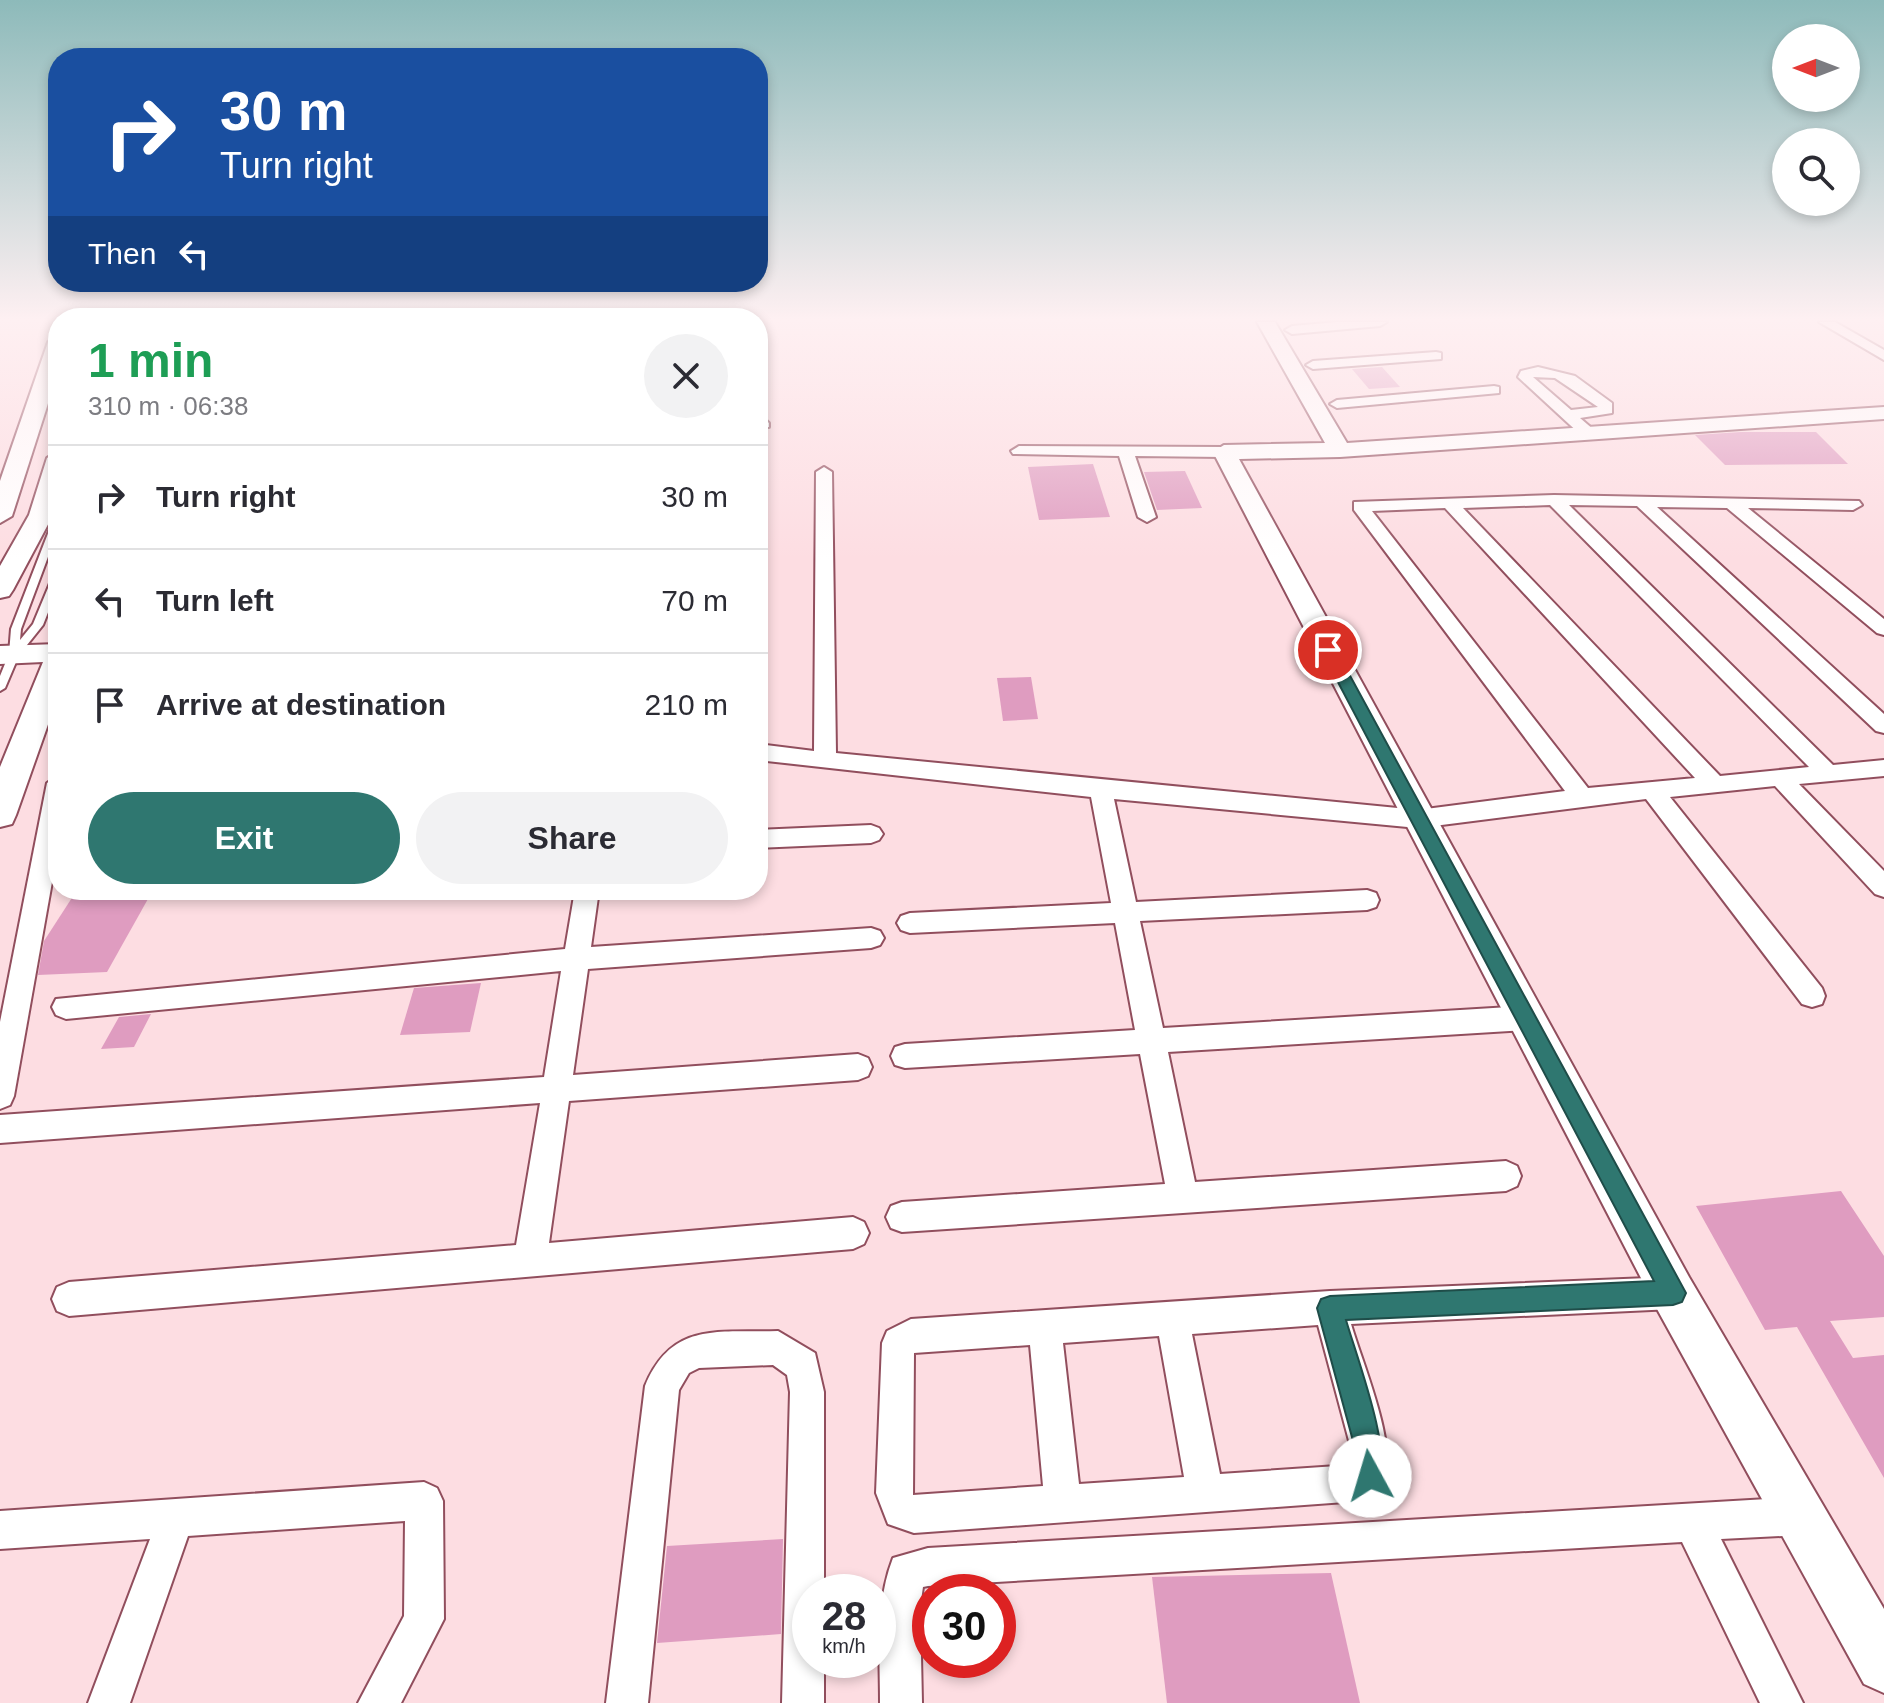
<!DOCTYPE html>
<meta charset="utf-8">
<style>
body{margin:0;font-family:Helvetica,sans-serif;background:#f2f2f3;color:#2b2b33;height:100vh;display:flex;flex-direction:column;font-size:30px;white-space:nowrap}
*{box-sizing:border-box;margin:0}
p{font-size:26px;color:#7c7c81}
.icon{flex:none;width:44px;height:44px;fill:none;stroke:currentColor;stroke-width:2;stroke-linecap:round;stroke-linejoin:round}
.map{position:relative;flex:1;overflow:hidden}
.details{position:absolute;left:48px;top:308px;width:720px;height:592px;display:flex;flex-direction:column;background:#fff;border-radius:32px;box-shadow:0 4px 12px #0003}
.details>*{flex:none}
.hud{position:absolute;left:48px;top:48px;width:720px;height:244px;border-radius:32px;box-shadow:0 4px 12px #0003;background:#1a4fa0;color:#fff;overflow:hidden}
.needle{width:52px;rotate:270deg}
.tools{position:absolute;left:1772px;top:24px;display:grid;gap:16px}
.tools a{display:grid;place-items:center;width:88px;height:88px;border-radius:50%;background:#fff;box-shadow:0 4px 12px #0003;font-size:40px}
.speed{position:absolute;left:792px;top:1574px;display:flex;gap:16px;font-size:40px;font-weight:700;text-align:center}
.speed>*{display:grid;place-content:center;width:104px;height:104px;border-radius:50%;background:#fff;box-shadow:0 4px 12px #0003;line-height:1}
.speed small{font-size:20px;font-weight:400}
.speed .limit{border:12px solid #d22;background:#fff;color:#111}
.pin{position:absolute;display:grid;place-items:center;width:68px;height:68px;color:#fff;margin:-34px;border:4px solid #fff;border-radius:50%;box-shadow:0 2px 8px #0007}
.me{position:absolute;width:88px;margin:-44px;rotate:354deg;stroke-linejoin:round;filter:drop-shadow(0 0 6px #0008)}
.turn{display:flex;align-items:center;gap:28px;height:168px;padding:0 40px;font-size:36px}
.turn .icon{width:104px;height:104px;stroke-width:2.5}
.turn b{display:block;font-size:56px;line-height:68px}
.then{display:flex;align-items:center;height:76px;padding:0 40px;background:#0003;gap:16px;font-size:30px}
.round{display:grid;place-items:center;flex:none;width:84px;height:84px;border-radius:42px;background:#f2f2f3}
.headline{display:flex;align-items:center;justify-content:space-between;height:136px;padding:0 40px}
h1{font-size:48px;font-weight:600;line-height:60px;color:#1e9e55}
.button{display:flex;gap:16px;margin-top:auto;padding:16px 40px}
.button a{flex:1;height:92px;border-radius:48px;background:#2f7770;color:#fff;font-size:32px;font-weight:600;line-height:92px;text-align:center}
.button a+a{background:#f2f2f3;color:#2b2b33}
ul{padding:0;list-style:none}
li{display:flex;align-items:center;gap:24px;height:104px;padding:0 40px;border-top:2px solid #e1e1e2}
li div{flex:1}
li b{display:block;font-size:30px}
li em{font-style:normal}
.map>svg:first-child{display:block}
.building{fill:#df9cc0}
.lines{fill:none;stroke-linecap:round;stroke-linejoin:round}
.lane-casing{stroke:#914e5d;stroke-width:4}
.street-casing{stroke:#914e5d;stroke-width:4}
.secondary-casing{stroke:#914e5d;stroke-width:4}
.lane{fill:#fff;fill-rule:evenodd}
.street{fill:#fff;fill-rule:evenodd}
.secondary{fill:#fff;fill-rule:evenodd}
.route{fill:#2f7770;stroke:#1f4d49;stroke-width:2}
</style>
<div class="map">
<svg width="1884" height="1703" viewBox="0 0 1884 1703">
<rect width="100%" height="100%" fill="#fddde2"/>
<g class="building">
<path d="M1382 367 1400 387 1369 389 1352 369Z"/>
<path d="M1741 432H1816L1848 464 1725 465 1695 435Z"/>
<path d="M1093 464 1110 517 1039 520 1028 467Z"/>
<path d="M1185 471 1202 508 1157 510 1144 472Z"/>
<path d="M1031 677 1038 719 1003 721 997 678Z"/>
<path d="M77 890H153L107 972 38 975 44 941Z"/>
<path d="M481 983 470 1032 400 1035 414 988Z"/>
<path d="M151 1014 134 1047 101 1049 119 1017Z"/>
<path d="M1841 1191 1884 1256V1317L1830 1321 1853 1358 1884 1355V1478L1797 1327 1765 1330 1696 1206Z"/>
<path d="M783 1539 781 1634 657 1643 667 1546Z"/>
<path d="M1331 1573 1360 1703H1167L1152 1577Z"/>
</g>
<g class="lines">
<g class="lane-casing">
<g id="lane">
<path d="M758 413 769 423V427H763L758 420Z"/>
<path d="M58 515V530L21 629 20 640 33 624 53 576 58 573V587L43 625 19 655 5 688 0 691V676L9 654 11 629 54 518Z"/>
</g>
</g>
<g class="street-casing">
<g id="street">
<path d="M1337 322H1387L1380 326 1292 334 1285 330 1292 326Z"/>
<path d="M1819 322H1835L1884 350V360Z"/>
<path d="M1436 352 1441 353V359L1313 369 1306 365 1313 361Z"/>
<path d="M1538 367 1575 376 1612 403V413L1580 418 1594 430V436H1582L1518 377 1521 371ZM1533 377 1555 378 1598 407 1571 410Z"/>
<path d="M1494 386 1499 387V393L1337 408 1330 404 1337 400Z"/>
<path d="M1019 446 1224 447 1232 452 1224 457 1135 456 1156 517 1147 522 1138 517 1119 456 1013 454 1011 451Z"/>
<path d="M824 467 832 472 836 753 1418 810 1565 791 1354 510V502L1554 495 1859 501 1862 505 1853 510 1748 508 1884 619V635L1877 633 1727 508 1657 507 1884 714V733L1876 731 1637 506 1569 505 1833 765 1884 760V776L1799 784 1884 871V897L1875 894 1775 786 1670 797 1822 988 1825 996 1822 1004 1812 1007 1802 1004 1646 799 1418 828 1114 799 1136 902 1367 890 1376 893 1379 900 1376 907 1367 910 1140 921 1163 1028 1527 1006 1537 1010 1541 1018 1537 1026 1527 1030 1168 1052 1195 1182 1506 1161 1517 1166 1521 1176 1517 1186 1506 1191 902 1232 891 1228 886 1217 891 1206 902 1202 1165 1184 1140 1054 905 1068 895 1065 891 1056 895 1047 905 1044 1135 1030 1115 923 910 933 901 930 897 923 901 916 910 913 1111 903 1091 797 758 760V744L814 751 816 472ZM1550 505 1809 767 1720 776 1463 508ZM1445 508 1695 778 1588 788 1372 511Z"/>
<path d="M58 775V848L14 1096 10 1105 0 1109V1022L47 783Z"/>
<path d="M871 825 879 828 883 834 879 840 871 843 758 848V830Z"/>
<path d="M575 890H599L591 947 871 928 880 931 884 938 880 945 871 948 588 969 573 1075 858 1054 868 1058 872 1067 868 1076 858 1080 569 1101 549 1243 853 1217 864 1222 869 1233 864 1244 853 1249 69 1316 57 1311 52 1299 57 1287 69 1282 516 1245 540 1103 0 1143V1115L544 1077 561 971 66 1019 56 1015 52 1007 56 999 565 949Z"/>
<path d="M1673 1277 1685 1281 1689 1293 1685 1305 1673 1309 1351 1324C1363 1366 1400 1449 1383 1489L1359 1501 914 1533 888 1524 876 1493 882 1343 887 1331 911 1319 1330 1291ZM1318 1325 1352 1452V1465L1220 1474 1192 1334ZM1159 1336 1184 1477 1079 1484 1063 1343ZM1030 1345 1043 1486 913 1495 914 1353Z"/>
<path d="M778 1331 815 1353 824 1392V1592H810V1660H824V1703H782L790 1392 787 1375 773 1365 699 1368 689 1373 679 1390 648 1703H606L645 1386C672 1321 718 1333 778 1331Z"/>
<path d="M424 1482 437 1488 443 1501 444 1619 401 1703H358L404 1616 405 1521 188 1536 130 1703H88L150 1539 0 1549V1511Z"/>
<path d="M1801 1497 1814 1503 1820 1516 1814 1529 1801 1535 1721 1539 1803 1703H1760L1682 1542 928 1586 923 1587 920 1607 922 1703H880C880 1655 875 1604 893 1558L928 1548Z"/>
</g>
</g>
<g class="secondary-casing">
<g id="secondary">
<path d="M1257 322H1275L1347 443 1884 407V419L1340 457 1239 459 1689 1277 1884 1609V1693L1864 1684 1657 1309 1213 452 1224 445 1325 443Z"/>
<path d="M58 336V372L12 516 0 523V481L48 342Z"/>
<path d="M58 451V498L53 515 13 590 9 596 0 598V566L29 515 47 458Z"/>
<path d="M58 644V696L16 815 12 824 0 827V767L43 662 0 664V646Z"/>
</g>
</g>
<use href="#lane" class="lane"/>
<use href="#street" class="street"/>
<use href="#secondary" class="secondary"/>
</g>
<linearGradient id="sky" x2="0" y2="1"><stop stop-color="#8dbaba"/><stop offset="0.57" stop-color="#fef0f2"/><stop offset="1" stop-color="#fef0f2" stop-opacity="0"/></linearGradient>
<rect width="1884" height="560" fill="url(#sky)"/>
<path class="route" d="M1328 645 1336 650 1686 1293 1682 1302 1673 1305 1346 1320C1357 1358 1393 1453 1379 1486L1370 1490 1360 1486 1356 1476V1452L1317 1308 1321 1299 1330 1296 1654 1281 1321 650Z"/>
</svg>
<div class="tools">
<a><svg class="needle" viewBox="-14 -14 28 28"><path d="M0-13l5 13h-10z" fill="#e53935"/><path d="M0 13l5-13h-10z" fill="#7c7c81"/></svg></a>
<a><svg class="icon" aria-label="search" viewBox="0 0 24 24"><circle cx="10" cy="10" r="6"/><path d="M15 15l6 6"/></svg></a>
</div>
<div class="speed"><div>28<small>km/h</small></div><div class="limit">30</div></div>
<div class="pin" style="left:1328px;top:650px;background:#d93025"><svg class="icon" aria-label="arrive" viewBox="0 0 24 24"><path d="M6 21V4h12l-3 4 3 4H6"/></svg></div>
<svg class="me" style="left:1370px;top:1476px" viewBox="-20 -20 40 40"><circle r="19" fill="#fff"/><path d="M0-13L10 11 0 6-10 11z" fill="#2f7770"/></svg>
<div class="hud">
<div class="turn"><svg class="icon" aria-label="right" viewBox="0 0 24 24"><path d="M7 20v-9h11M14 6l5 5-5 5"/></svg><div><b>30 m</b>Turn right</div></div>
<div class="then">Then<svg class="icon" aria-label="left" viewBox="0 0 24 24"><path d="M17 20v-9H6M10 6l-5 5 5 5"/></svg></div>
</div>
<section class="details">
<div class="headline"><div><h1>1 min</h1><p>310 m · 06:38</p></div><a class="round"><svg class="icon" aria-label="close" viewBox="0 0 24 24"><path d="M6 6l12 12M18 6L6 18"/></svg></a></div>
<ul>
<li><svg class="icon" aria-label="right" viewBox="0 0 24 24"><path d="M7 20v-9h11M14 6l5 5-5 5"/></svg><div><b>Turn right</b></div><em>30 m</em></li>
<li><svg class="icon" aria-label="left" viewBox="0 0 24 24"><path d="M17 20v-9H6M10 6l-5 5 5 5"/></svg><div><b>Turn left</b></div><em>70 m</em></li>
<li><svg class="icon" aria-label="arrive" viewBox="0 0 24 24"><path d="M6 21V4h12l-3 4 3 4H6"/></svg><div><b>Arrive at destination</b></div><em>210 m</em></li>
</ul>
<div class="button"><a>Exit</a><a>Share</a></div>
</section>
</div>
